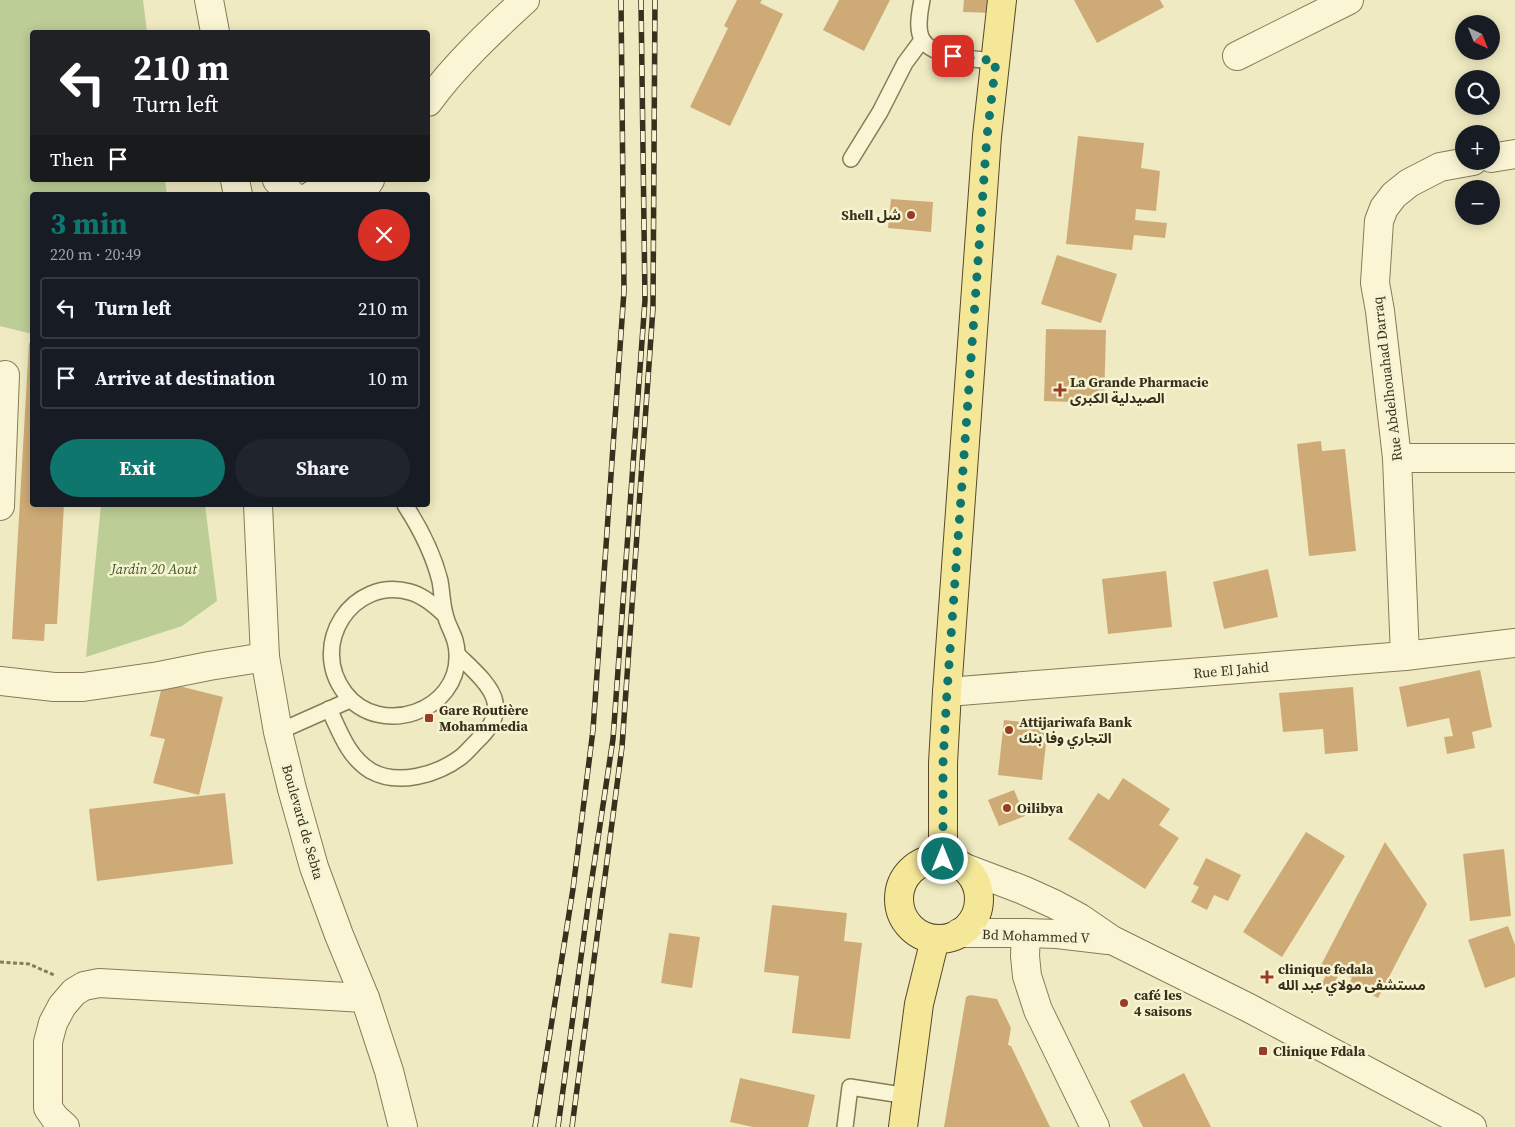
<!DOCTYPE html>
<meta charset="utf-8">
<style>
body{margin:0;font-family:"Source Serif 4","Noto Sans Arabic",serif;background:#20242c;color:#f1f3f6;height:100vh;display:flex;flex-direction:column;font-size:19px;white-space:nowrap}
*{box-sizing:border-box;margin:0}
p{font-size:16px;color:#9ea1a6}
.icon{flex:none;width:28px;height:28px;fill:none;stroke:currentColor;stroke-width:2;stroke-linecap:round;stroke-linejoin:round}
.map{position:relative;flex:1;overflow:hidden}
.details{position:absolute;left:30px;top:192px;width:400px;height:315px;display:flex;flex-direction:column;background:#171b24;border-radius:5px;box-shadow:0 2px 12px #0003}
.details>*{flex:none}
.guide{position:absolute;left:30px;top:30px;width:400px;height:152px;border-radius:5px;box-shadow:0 2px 12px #0003;background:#202124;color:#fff;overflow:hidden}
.needle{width:32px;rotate:137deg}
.tools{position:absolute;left:1455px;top:15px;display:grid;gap:10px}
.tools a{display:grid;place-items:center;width:45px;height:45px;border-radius:50%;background:#171b24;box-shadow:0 2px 12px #0003;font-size:25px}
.pin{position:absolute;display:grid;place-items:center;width:42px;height:42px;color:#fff;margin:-21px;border-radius:10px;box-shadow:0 2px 8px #0006}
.me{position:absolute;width:55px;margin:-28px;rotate:0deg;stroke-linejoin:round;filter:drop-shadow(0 0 4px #0008)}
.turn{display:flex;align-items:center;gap:18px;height:105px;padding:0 20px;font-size:22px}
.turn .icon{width:65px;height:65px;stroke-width:2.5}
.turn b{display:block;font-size:35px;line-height:42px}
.then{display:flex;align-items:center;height:48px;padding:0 20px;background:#0003;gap:10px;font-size:19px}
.round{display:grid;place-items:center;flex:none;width:52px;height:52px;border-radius:26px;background:#20242c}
.head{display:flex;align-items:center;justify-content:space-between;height:85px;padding:0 20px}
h1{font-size:30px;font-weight:700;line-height:38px;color:#0f766e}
.primary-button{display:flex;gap:10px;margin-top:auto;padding:10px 20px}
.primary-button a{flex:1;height:58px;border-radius:30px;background:#0f766e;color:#fff;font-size:20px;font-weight:700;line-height:58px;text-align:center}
.primary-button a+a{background:#20242c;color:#f1f3f6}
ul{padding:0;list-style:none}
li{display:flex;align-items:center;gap:15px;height:62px;margin:0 10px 8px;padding:0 10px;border:2px solid #363941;border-radius:5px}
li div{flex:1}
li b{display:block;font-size:19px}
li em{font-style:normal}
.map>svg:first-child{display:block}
.green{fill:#bccd95}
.building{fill:#ceab76}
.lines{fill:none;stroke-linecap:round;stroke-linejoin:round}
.service-casing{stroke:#897b58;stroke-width:18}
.minor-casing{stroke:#897b58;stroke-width:30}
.tertiary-casing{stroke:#897b58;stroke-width:30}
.primary-casing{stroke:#57482d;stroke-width:30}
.path{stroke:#897b58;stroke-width:3;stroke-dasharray:4 2.5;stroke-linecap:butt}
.service{stroke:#faf6d5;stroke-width:15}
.minor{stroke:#faf6d5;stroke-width:28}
.tertiary{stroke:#faf6d5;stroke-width:28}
.primary{stroke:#f4e898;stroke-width:28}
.rail-casing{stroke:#382f1d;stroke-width:5.5}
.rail{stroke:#f6f3d1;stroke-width:4;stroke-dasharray:11;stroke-linecap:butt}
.route{stroke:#0f766e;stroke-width:9;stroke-dasharray:0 16.2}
.poi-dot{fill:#9a3b26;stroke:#f6f3d1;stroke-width:2}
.labels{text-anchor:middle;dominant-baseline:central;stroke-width:5;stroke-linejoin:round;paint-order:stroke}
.poi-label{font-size:14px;font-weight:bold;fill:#382f1d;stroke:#f6f3d1;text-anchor:start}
.street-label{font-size:14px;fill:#382f1d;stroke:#f6f3d1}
.park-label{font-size:14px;font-style:italic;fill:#3f5523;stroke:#f6f3d1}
</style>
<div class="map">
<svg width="1515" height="1127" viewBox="0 0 1515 1127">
<rect width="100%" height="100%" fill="#efeac1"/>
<g class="green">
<path d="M0 0H143L147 32H32V180H165L167 195H32V334L0 326Z"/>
<path d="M101 505H205L217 601 182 626 86 657Z"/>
</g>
<g class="building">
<path d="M737 0H762L760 3 783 14 730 126 690 107 728 28 724 26Z"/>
<path d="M839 0H890L864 51 823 30Z"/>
<path d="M964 0H993L992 13 963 12Z"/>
<path d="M1074 0H1160L1164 7 1097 43Z"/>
<path d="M1078 136 1144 143 1141 168 1160 171 1156 211 1136 209 1135 220 1167 223 1165 238 1134 235 1132 250 1066 244Z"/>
<path d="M891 199 933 202 931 232 888 228Z"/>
<path d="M1057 255 1117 274 1101 323 1041 304Z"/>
<path d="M1046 329 1106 330 1104 403 1044 401Z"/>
<path d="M29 343 32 344V505H64L57 624H45L44 641 12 639Z"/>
<path d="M1321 441 1322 451 1345 449 1356 551 1309 556 1297 444Z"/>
<path d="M1268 569 1278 617 1224 629 1213 582Z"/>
<path d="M1166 571 1172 627 1108 634 1102 579Z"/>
<path d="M1480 670 1492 727 1472 732 1475 748 1447 754 1444 737 1453 736 1449 718 1407 727 1399 687Z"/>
<path d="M163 682 223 697 199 795 153 783 165 739 150 736Z"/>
<path d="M1353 687 1358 751 1325 754 1323 729 1283 732 1279 693Z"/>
<path d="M1004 720 1048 725 1042 780 998 775Z"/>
<path d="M1123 778 1170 809 1159 825 1179 838 1145 889 1068 839 1098 793 1109 800Z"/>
<path d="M1014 790 1025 816 999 826 988 800Z"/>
<path d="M225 793 233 864 97 881 89 809Z"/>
<path d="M1306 832 1345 856 1282 957 1243 932Z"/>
<path d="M1385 842 1427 904 1378 998 1349 983 1352 978 1340 972 1330 992 1320 987 1327 973 1319 969Z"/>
<path d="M1504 849 1511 916 1470 921 1463 854Z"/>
<path d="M1206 858 1241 875 1228 901 1214 895 1207 910 1191 902 1199 887 1193 884Z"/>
<path d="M772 905 847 913 844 941 862 943 850 1039 792 1033 799 976 764 972Z"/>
<path d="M1508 926 1515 945V977L1485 988 1468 940Z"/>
<path d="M669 933 700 937 692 988 661 983Z"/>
<path d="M970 995 997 999 1011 1028 1008 1045 1011 1046 1050 1127H944L966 997Z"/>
<path d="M1184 1073 1211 1127H1143L1130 1101Z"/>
<path d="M740 1078 815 1095 808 1127H753L730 1122Z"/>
</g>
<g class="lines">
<g class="service-casing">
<g id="service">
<path d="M922 0C920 11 916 28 922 39 932 58 976 59 995 61"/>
<path d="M851 159 880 112 905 63 922 40"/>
<path d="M405 505C420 528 433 553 440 581 442 592 442 603 445 614 448 629 457 636 457 654 460 711 380 739 345 693 308 645 352 576 410 592 424 596 435 606 445 615"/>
<path d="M329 709C340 732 348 757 371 771 398 786 437 775 461 757 466 753 472 746 477 741 488 730 498 719 495 702 492 685 469 666 458 655"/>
<path d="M278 732 350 700"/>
<path d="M845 1127 850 1087 908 1096"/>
</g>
</g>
<g class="minor-casing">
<g id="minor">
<path d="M1237 56 1349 0"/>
<path d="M1491 158 1515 154"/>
<path d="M1397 458H1515"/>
<path d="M0 506 5 375"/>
<path d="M1405 656 1397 458 1380 311 1375 283 1379 221 1384 208 1394 195 1409 183 1440 167 1473 161"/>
<path d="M0 681 54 687H83L159 676 209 666 265 657"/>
<path d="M947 692 1405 656 1515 643"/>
<path d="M65 1127 55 1118 48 1108V1042L53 1023 62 1006 74 992 84 986 99 983 365 998"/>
</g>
</g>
<g class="tertiary-casing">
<g id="tertiary">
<path d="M209 0 215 32"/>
<path d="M428 102C456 64 490 32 525 0"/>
<path d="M235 180 238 195"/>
<path d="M277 180 292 195"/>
<path d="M312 195 343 180"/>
<path d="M360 195 370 180"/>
<path d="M258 505 265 657 278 732 292 789 314 867 339 935 365 998 389 1071 403 1127"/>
<path d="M965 868 1023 890 1054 904 1080 918 1112 940 1249 1008 1472 1127"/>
<path d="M959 933H1026L1057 934 1108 940"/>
<path d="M1026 933 1025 956 1027 976 1038 1010 1095 1127"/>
</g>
</g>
<g class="primary-casing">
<g id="primary">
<path d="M943 859V763L947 692 987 136 1002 0"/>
<circle cx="939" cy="899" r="40"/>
<path d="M903 1127 919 1004 935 939"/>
</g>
</g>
<path class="path" d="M0 962 29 964 54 975"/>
<use href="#service" class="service"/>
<use href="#minor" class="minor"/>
<use href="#tertiary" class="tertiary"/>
<use href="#primary" class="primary"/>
<g class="rail-casing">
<g id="rail">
<path d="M535 1127 573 889 593 730 624 291 621 0"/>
<path d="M558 1127 589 898 613 739 645 300 641 0"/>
<path d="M572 1127 622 747 653 308 655 0"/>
</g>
</g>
<use href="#rail" class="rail"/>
</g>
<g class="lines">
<path class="route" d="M943 859V763L947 692 987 136 996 61 953 56"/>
</g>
<g class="poi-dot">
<circle cx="911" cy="215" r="5"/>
<path d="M1057.5 382.5h5v5h5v5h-5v5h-5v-5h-5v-5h5z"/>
<rect x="424" y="713" width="10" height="10" rx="2.5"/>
<circle cx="1009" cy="730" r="5"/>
<circle cx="1007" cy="808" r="5"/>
<path d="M1264.5 969.5h5v5h5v5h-5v5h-5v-5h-5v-5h5z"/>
<circle cx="1124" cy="1003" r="5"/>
<rect x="1258" y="1046" width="10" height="10" rx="2.5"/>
</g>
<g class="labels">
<g class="poi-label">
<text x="901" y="215" text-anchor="end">Shell شل</text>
<text x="1070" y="382">La Grande Pharmacie<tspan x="1070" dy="16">الصيدلية الكبرى</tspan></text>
<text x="439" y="710">Gare Routière<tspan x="439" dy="16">Mohammedia</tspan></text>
<text x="1019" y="722">Attijariwafa Bank<tspan x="1019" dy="16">التجاري وفا بنك</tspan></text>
<text x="1017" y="808">Oilibya</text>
<text x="1278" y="969">clinique fedala<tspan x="1278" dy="16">مستشفى مولاي عبد الله</tspan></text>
<text x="1134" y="995">café les<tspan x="1134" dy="16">4 saisons</tspan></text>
<text x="1273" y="1051">Clinique Fdala</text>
</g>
<g class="street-label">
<text transform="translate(1387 379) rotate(-97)">Rue Abdelhouahad Darraq</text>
<text transform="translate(1231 670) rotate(-5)">Rue El Jahid</text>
<text transform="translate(303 822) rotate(74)">Boulevard de Sebta</text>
<text transform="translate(1036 936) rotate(2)">Bd Mohammed V</text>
</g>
<g class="park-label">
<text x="154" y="569">Jardin 20 Aout</text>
</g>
</g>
</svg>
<div class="tools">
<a><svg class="needle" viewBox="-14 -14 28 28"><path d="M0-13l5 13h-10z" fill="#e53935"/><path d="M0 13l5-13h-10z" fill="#9ea1a6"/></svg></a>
<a><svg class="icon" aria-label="search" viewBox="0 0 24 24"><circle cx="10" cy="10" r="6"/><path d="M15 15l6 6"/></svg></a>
<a>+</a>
<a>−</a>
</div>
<div class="pin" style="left:953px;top:56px;background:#d93025"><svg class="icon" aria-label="arrive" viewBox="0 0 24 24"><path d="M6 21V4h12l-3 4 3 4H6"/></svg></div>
<svg class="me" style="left:943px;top:859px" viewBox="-20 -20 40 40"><circle r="17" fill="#0f766e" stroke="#fff" stroke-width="3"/><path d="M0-11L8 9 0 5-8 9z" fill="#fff"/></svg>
<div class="guide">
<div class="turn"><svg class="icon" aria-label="left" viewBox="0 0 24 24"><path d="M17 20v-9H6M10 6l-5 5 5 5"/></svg><div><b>210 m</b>Turn left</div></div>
<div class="then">Then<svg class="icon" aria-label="arrive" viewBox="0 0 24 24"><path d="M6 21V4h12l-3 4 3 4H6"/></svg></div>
</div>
<section class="details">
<div class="head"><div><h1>3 min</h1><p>220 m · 20:49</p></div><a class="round" style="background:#d93025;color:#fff"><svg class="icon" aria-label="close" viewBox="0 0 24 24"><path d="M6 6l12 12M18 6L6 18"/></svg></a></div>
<ul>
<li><svg class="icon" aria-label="left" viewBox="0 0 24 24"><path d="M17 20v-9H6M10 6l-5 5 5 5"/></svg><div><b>Turn left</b></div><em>210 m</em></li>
<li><svg class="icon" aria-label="arrive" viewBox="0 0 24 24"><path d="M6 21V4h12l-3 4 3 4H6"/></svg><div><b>Arrive at destination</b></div><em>10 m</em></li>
</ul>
<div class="primary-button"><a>Exit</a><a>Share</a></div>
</section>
</div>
